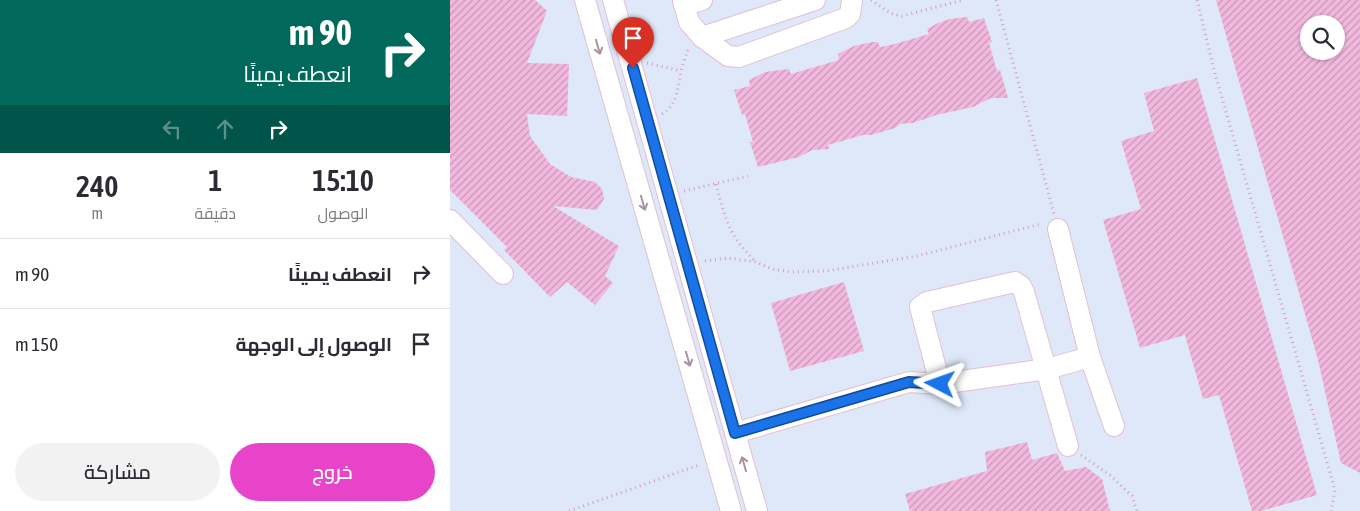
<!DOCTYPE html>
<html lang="ar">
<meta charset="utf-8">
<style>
body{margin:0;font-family:"Asap Condensed",Cairo,sans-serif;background:#f2f2f3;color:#2b2b33;direction:rtl;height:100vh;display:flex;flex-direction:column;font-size:19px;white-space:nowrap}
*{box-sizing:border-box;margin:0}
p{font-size:16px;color:#7c7c81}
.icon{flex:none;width:28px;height:28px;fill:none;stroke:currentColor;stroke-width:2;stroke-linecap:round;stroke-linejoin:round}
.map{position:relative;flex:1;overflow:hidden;direction:ltr}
.drawer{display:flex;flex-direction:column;background:#fff;width:450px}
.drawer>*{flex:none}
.banner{background:#00695c;color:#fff;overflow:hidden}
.controls{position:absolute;left:850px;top:15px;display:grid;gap:10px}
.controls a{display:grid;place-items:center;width:45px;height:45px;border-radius:50%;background:#fff;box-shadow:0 1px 4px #0004;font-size:25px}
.pin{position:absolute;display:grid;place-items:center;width:42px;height:42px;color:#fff;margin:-51px -21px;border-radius:50% 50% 50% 0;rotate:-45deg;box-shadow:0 0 5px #0007}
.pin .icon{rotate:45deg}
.me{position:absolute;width:55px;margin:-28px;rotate:274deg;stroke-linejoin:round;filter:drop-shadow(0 0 4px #0008)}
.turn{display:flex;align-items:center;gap:18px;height:105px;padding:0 15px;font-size:22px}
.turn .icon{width:65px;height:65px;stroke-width:2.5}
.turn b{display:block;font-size:35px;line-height:42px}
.lanes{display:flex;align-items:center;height:48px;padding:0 15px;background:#0003;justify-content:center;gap:25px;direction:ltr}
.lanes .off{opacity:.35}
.eta{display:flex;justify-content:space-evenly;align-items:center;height:85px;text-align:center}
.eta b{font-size:30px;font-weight:600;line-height:35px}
.action{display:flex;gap:10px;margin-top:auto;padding:10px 15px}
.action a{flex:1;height:58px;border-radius:30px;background:#e844ca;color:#fff;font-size:20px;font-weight:600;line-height:58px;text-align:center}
.action a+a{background:#f2f2f3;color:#2b2b33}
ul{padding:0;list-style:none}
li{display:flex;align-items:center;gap:15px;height:70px;padding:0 15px;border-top:1px solid #e1e1e2}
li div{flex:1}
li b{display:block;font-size:19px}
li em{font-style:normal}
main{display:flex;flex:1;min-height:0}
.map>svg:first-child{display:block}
.education{fill:#dee8f8;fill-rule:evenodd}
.building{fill:url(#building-hatch);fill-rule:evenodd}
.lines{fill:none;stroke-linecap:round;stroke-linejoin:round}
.minor-casing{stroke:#e2c0d3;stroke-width:22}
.path{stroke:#d69cc2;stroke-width:3;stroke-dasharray:1 4;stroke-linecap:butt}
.minor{stroke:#fff;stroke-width:20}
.oneway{stroke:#ab91a3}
.route-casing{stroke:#114b97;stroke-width:12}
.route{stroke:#1a73e8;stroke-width:9}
</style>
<main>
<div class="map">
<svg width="910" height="511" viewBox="0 0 910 511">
<defs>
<pattern id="building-hatch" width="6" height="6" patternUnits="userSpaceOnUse" patternTransform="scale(1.25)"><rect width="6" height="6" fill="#f2b8dd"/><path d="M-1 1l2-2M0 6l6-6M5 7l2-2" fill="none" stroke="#c898b7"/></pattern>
</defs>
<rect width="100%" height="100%" fill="#fce1ec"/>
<path class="education" d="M0 0H910V511H0ZM859 24H886V51H859Z"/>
<g class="building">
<path d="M0 0H85L97 11 77 63 119 64 117 116 77 114 80 136 100 164 121 177 145 182 152 189 154 199 147 210 103 206 169 246 155 276 163 283 145 305 117 282 100 297 54 250 57 247 0 190Z"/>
<path d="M766 0H910V473L891 463 868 360ZM859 24H886V51H859Z"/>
<path d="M517 17 519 22 534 18 542 42 539 43 547 71 550 70 558 98H541L523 107 486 115 463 123 450 124 445 128 421 135H413L378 145 379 149 362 150 349 157 308 167 300 142H303L295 114 292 115 284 90 300 86 299 80 315 72 339 69 341 74 389 60 388 54 404 46 422 42H428L430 47 445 44 479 34 477 29 488 23 500 19Z"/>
<path d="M747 78 867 495 811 511H802L769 395 753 399 735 335 690 348 653 220 691 209 671 141 704 131 694 93Z"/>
<path d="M394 282 414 351 340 371 321 303Z"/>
<path d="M577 442 582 460 607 453 615 471 636 467 652 479 660 511H460L455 494 537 471 535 452Z"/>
</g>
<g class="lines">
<g class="minor-casing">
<g id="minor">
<path d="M135 0 281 511"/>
<path d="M163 0 307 511"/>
<path d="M233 0 239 22 252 37 365 0"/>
<path d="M234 5 252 0"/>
<path d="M252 37 278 56 289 57 396 18 400 14 402 0"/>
<path d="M0 220 53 274"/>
<path d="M640 357 664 426"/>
<path d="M490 384 470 307 477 302 565 282 571 286 574 292 618 446"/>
<path d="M285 433 459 382 490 384 597 369 640 357 608 229"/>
</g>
</g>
<g class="path">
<path d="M421 0 440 13 452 16 513 0"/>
<path d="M546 0 604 214"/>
<path d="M747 0 764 70 885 490 881 511"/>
<path d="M197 63 231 71"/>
<path d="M212 114C228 105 228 86 231 71 233 63 236 55 239 47"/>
<path d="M266 184C275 219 279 236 306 262"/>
<path d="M234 191 298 176"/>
<path d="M255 261 278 258 306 262 322 269 340 272 376 271 467 256 591 224"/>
<path d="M631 455 661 476 682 496 687 511"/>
<path d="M119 511 249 465"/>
</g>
<use href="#minor" class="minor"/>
</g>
<defs><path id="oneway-shaft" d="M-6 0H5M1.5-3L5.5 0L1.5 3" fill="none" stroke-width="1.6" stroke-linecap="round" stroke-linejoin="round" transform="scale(1.25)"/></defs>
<g class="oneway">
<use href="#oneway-shaft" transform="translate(148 47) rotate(74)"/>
<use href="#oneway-shaft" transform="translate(193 203) rotate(74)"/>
<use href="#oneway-shaft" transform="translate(238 359) rotate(74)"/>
<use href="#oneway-shaft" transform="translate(294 464) rotate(-106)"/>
</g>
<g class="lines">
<g class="route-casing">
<path id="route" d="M183 68 285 433 459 382 490 384"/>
</g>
<use href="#route" class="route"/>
</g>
</svg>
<div class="controls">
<a><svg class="icon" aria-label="search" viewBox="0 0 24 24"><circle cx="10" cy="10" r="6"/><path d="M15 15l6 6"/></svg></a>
</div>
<div class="pin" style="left:183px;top:68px;background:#d93025"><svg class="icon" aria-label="arrive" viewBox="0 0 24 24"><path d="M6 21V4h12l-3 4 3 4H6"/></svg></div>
<svg class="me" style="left:490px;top:384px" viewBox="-20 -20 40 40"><path d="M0-17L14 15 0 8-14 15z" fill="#1a73e8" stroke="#fff" stroke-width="4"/></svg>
</div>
<section class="drawer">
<div class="banner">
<div class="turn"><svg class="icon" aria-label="right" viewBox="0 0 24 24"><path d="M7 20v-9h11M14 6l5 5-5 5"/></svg><div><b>90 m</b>انعطف يمينًا</div></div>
<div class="lanes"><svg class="icon off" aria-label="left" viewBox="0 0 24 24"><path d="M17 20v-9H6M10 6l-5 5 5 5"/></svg><svg class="icon off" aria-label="ahead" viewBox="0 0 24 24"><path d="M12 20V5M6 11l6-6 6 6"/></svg><svg class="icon" aria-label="right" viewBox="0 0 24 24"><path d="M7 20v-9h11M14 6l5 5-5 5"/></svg></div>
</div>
<div class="eta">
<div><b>15:10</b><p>الوصول</p></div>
<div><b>1</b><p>دقيقة</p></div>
<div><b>240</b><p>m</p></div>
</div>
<ul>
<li><svg class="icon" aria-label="right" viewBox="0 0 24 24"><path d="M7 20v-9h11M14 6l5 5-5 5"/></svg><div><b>انعطف يمينًا</b></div><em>90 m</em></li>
<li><svg class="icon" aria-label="arrive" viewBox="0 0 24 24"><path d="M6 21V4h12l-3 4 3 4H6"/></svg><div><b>الوصول إلى الوجهة</b></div><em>150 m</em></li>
</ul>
<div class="action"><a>خروج</a><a>مشاركة</a></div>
</section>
</main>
